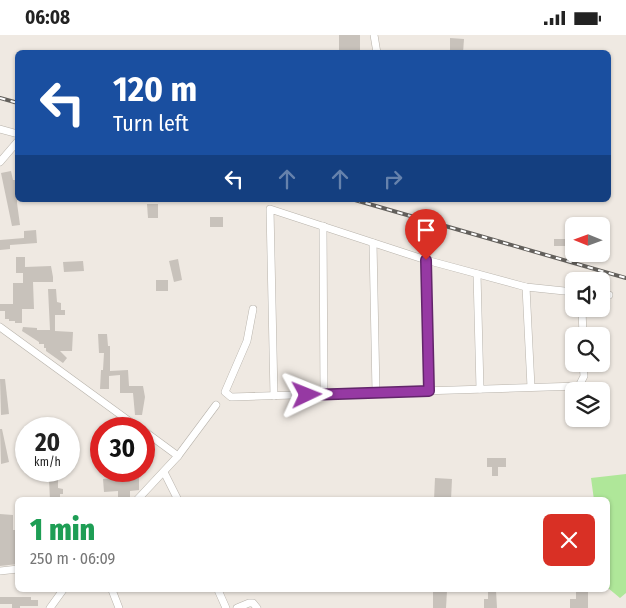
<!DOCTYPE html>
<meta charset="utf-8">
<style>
body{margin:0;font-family:"Fira Sans Condensed",sans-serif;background:#f2f2f2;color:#222;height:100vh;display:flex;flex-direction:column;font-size:19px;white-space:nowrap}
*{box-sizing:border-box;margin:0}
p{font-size:16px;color:#767676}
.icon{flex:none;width:28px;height:28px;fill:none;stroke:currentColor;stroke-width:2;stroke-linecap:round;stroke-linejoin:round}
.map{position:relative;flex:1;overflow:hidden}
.side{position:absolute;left:15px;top:462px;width:595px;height:95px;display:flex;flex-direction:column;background:#fff;border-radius:8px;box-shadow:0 1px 4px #0004}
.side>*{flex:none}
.guide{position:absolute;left:15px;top:15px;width:596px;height:152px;border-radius:8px;box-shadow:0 1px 4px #0004;background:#1a4fa0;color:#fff;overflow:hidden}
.needle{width:32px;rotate:271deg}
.buttons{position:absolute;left:565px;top:182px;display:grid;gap:10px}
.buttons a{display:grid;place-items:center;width:45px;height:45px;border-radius:8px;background:#fff;box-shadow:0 1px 4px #0004;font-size:25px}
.speed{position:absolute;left:15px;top:382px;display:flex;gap:10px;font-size:25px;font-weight:700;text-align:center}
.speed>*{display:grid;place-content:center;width:65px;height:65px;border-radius:50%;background:#fff;box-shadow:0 1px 4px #0004;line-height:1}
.speed small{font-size:12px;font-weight:400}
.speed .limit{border:8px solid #d22;background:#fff;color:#111}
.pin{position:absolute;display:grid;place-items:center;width:42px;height:42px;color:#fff;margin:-51px -21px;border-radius:50% 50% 50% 0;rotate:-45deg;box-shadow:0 0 5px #0007}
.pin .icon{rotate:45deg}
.me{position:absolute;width:55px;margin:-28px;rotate:88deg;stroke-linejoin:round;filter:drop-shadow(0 0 4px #0008)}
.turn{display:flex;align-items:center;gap:18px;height:105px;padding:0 15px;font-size:22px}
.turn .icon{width:65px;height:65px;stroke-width:2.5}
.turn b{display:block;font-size:35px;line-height:42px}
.lanes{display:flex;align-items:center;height:48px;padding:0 15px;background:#0003;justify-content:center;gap:25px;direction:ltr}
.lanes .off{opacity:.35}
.round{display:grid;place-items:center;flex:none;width:52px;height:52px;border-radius:8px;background:#f2f2f2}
.headline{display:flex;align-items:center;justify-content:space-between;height:85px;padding:0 15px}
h1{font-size:30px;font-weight:800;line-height:38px;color:#1e9e55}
.status{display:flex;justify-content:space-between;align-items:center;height:35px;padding:0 25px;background:#fff;direction:ltr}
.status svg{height:14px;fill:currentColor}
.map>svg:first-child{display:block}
.green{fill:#afe799}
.building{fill:#c8c2bb}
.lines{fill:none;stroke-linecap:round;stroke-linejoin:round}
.minor-casing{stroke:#b8b3ab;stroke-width:8}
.minor{stroke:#fff;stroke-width:7}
.rail-casing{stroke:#63605c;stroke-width:4}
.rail{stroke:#fff;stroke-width:2;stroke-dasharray:5.5;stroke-linecap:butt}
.route-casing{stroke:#62256a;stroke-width:12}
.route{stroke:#9639a3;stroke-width:9}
</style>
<div class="status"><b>06:08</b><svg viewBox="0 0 49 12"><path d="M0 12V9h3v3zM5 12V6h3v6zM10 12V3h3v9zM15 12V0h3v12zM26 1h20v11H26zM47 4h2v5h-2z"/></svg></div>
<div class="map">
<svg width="626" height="573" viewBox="0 0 626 573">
<rect width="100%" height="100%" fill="#efe9e2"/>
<path class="green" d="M626 439V558L620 563 608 553V465H594L591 443Z"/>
<g class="building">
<rect x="339" y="0" width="21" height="18"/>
<path d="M450 3 464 4 463 18H450Z"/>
<path d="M11 136 13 145H18L17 168 20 190 12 191 1 138Z"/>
<path d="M147 169H158V183H148Z"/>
<rect x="210" y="182" width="13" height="10"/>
<path d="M36 195 37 208 10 210V214L0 215V205L24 203V196Z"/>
<rect x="554" y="204" width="20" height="7"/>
<path d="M16 222H25V232L51 231 53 242V247H33L34 274H22V288H15V286H9V284H5V276H0V269H13V248H23V238H16Z"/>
<path d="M178 224 182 245 174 247 169 226Z"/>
<path d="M83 226 84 236 64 237 63 227Z"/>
<rect x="156" y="245" width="12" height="11"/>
<path d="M48 254H56L57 267 61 268V275H65V280H55V296L73 297 72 316H60L67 323 63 328 46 316V313H44V309H39V307L22 296 23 292 37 293V295H50Z"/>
<path d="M98 299H107L108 311H110V336L128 335 129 351H143L145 362 142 380H135L133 358H120V340L109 341V354H100L101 335H103L104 318H99Z"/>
<path d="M0 344H5L9 379 1 380Z"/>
<path d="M0 394H2L9 427 1 429Z"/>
<path d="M487 423H506V432H498V441H492V432H487Z"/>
<path d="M127 441H139V455L130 456V465H118V456L104 457 103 444Z"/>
<path d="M435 443 452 444 451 465H434Z"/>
<path d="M49 445H58V453L63 454V459H60V465H50Z"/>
<path d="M0 479 13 480V495H16L18 529 0 531Z"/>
<path d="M488 555H496L497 573H484V564H488Z"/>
<path d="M576 555H588V573H570V564H576Z"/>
<path d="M433 556H447L446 573H433Z"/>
<path d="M0 562H31V565H38V571H20V573H12V569H0Z"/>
</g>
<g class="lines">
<g class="minor-casing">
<g id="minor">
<path d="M374 0 377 18"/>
<path d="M0 94 18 99"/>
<path d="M0 127 18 106"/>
<path d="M323 191 324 359"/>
<path d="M373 208 376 357"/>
<path d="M426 225 429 356"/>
<path d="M477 239 480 354"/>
<path d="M526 252 531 352"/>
<path d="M601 259 609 260"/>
<path d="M253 274 247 306 225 357 231 362 579 351 584 341 583 329"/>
<path d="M582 274 583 301"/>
<path d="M0 292 140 394"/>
<path d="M274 361 270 174 426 225 526 252 574 257"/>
<path d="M144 396 178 421 216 370"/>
<path d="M164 437 178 465"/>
<path d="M137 465 178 421"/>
<path d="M0 536 18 534"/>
<path d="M112 555 119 573"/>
<path d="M218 555 226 573"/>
<path d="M50 573 63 555"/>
<path d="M237 573 249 568H253L257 573"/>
</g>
</g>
<use href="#minor" class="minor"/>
<g class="rail-casing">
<g id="rail">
<path d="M0 63 18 68"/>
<path d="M355 165 626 243"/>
</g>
</g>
<use href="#rail" class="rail"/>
</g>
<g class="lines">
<g class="route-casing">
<path id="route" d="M307 360 429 356 426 225"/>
</g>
<use href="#route" class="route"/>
</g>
</svg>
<div class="buttons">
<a><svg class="needle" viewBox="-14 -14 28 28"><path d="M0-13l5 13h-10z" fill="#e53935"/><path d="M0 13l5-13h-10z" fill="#767676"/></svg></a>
<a><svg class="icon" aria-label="sound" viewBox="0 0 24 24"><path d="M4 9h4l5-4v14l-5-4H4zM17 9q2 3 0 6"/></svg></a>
<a><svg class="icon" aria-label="search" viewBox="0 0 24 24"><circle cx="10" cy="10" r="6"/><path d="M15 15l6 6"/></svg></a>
<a><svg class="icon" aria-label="layers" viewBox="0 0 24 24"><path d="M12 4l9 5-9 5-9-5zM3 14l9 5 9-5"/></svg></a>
</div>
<div class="speed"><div>20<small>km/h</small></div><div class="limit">30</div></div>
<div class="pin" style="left:426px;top:225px;background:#d93025"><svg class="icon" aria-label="arrive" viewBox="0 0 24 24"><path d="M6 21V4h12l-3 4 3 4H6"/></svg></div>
<svg class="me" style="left:307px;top:360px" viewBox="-20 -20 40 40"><path d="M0-17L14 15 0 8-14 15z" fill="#9639a3" stroke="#fff" stroke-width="4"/></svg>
<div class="guide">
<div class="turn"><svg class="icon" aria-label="left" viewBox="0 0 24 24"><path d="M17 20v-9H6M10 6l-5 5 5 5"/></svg><div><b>120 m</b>Turn left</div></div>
<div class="lanes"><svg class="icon" aria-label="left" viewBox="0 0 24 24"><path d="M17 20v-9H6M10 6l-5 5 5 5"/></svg><svg class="icon off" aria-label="ahead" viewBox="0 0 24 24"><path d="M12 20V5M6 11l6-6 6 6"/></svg><svg class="icon off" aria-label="ahead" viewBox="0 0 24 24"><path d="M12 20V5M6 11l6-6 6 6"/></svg><svg class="icon off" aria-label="right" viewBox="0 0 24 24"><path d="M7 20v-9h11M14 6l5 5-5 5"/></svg></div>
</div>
<section class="side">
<div class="headline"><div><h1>1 min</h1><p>250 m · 06:09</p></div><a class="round" style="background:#d93025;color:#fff"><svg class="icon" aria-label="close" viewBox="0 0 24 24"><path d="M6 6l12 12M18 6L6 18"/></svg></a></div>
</section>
</div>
